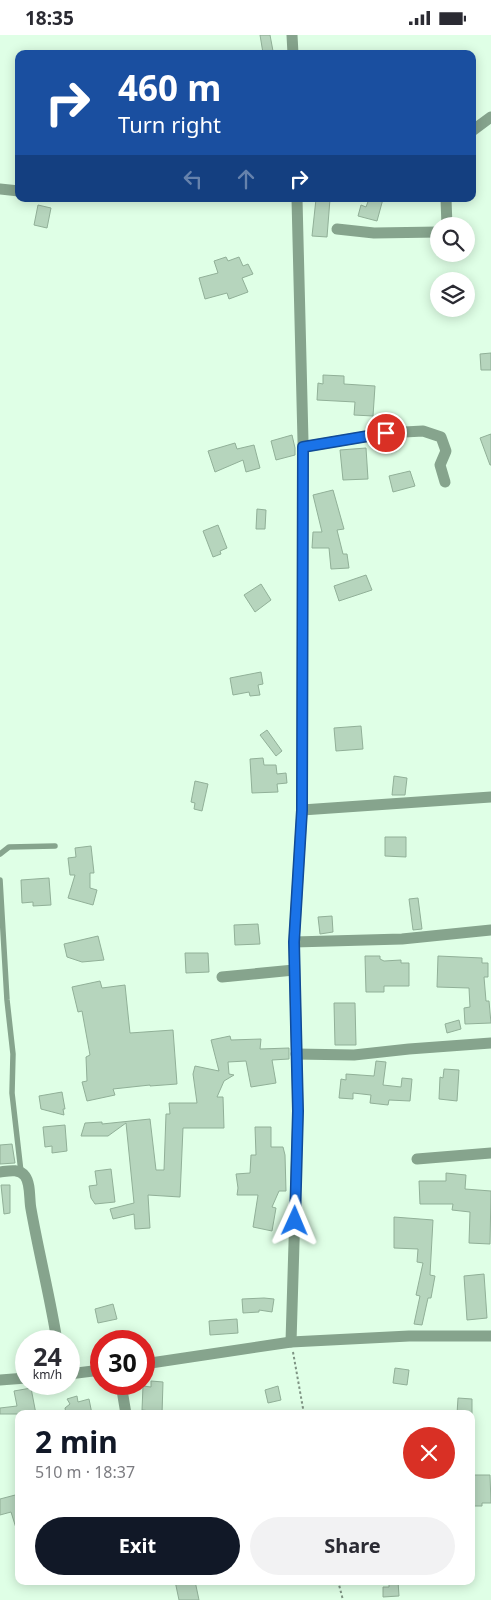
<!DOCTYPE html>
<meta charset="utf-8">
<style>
body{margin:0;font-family:"Noto Sans",sans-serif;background:#f2f2f3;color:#2b2b33;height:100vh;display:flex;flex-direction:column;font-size:19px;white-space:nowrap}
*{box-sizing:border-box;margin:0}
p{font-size:16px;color:#7c7c81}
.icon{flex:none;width:28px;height:28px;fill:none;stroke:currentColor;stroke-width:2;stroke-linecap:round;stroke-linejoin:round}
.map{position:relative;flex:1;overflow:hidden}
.drawer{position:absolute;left:15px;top:1375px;width:460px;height:175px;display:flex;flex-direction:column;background:#fff;border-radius:10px;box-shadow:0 2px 12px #0003}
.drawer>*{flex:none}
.hud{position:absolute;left:15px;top:15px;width:461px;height:152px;border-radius:10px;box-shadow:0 2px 12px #0003;background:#1a4fa0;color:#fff;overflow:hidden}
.fabs{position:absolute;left:430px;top:182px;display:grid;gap:10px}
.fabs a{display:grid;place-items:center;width:45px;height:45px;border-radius:50%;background:#fff;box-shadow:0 2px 12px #0003;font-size:25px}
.speed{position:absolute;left:15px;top:1295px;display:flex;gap:10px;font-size:25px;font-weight:700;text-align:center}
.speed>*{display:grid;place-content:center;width:65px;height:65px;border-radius:50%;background:#fff;box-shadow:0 2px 12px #0003;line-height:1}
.speed small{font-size:12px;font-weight:400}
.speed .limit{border:8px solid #d22;background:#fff;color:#111}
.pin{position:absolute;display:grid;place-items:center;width:42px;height:42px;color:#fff;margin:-21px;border:2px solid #fff;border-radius:50%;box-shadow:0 1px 5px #0007}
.me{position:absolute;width:55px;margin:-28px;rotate:1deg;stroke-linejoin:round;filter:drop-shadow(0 0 4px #0008)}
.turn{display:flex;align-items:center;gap:18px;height:105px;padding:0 20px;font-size:22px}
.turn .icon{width:65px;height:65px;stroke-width:2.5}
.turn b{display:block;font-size:35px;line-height:42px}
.lanes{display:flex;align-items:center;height:48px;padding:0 20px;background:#0003;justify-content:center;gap:25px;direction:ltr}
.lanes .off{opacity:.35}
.round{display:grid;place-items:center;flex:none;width:52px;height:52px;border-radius:26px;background:#f2f2f3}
.headline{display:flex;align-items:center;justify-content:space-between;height:85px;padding:0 20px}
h1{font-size:30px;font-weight:700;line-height:38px;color:#111827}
.cta{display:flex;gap:10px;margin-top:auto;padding:10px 20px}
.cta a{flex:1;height:58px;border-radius:30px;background:#111827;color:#fff;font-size:20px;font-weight:700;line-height:58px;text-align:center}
.cta a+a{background:#f2f2f3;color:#2b2b33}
.status{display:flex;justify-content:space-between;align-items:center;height:35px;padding:0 25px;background:#fff;direction:ltr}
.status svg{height:14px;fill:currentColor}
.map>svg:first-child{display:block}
.building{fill:#b6d5bd;stroke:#91b098}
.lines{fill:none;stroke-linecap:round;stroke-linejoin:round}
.path{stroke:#7e9383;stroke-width:2;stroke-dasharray:2.5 2.5;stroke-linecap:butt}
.service{stroke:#86a48d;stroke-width:5.5}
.minor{stroke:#86a48d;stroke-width:11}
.route-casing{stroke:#114b97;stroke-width:12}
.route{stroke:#1a73e8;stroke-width:9}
</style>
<div class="status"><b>18:35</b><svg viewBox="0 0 49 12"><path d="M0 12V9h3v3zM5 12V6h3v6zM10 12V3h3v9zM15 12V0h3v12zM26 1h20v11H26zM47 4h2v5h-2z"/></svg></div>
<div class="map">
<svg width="491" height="1565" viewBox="0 0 491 1565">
<rect width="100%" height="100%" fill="#dfffe6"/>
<g class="building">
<path d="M260 0H270L273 16 263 18Z"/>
<path d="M316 164H330L327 202 312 201Z"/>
<path d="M369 164H383L377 186 358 181 361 170 366 172Z"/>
<path d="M38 170 51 173 47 193 34 190Z"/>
<path d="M226 222 228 226 239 222 243 231 248 229 253 239 242 243 248 257 229 264 227 258 205 264 199 243 218 238 214 226Z"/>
<path d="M491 318V335H481L480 319Z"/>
<path d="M323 340 344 341V349L375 351 373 381 354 380 355 367 317 365 318 348 323 349Z"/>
<path d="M491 399V430H490L480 403Z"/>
<path d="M292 400 295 413V420L276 425 271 406Z"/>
<path d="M235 408 237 414 254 410 260 433 246 437 243 425 215 437 208 416Z"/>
<path d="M366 413 368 444 343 445 340 415Z"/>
<path d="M410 436 415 451 393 457 389 441Z"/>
<path d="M333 455 344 494 337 495 343 519H347L349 533 331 534 329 513H312L313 497H322L313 460Z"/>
<path d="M257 474 266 475 265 494H256Z"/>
<path d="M218 490 227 513 220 516 221 519 213 522 203 496Z"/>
<path d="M366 540 372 555 339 566 334 551Z"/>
<path d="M261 549 271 565 255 577 244 560Z"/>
<path d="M261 637 263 649 258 650 260 660 250 661 249 657 233 660 230 643Z"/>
<path d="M361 691 363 714 336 716 334 693Z"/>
<path d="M267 695 282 716 276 721 260 700Z"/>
<path d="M263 723 264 730H276L277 739 286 738 287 748 277 749 278 757 252 758 250 724Z"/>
<path d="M394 741 407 743 405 760H392Z"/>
<path d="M195 746 208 749 202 776 194 774 195 768 191 767Z"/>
<path d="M385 802H406V822L385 821Z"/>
<path d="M91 811 94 838H90V853L97 855 93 870 68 863 75 840H70L68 823 76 822 75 813Z"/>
<path d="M49 843 51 870 33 871V867L22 868 21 845Z"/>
<path d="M418 863 422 894 413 895 409 864Z"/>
<path d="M332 881 333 897 320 899 318 882Z"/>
<path d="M258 889 260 909 235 910 234 890Z"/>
<path d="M98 901 104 925 82 927 67 922 64 909Z"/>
<path d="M185 918H208L209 937 186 938Z"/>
<path d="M365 921H380V924L384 926 401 925V928H409V951H384V957H366Z"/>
<path d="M438 921 482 923V928H488V942H484L486 966H489L491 988 465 989 464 973 470 972 469 953 437 952Z"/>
<path d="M100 946 102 953 125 950 130 998 173 995 177 1049 150 1051V1050L113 1054 115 1060 87 1066 82 1047 87 1046 86 1022 90 1020 82 976 78 977 72 952Z"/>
<path d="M334 968H355L356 1010H335Z"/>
<path d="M459 985 461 994 447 998 445 989Z"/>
<path d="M230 1001 231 1005 261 1004 260 1014 289 1013V1024L272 1025 276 1048 251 1052 246 1026 228 1027 229 1039 234 1040 224 1046 217 1062H223L224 1093H183L180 1162 148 1160 150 1193 135 1194 134 1179 113 1184 110 1174 134 1168 126 1088 108 1101H81L85 1088 102 1087V1089L150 1084 156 1135H164L166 1079H170L169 1068H197L193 1039 195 1031 219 1036 211 1005Z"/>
<path d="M376 1026 386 1027 383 1050 401 1052 402 1043 412 1044 410 1066 389 1065 388 1070 370 1068 371 1060 353 1058V1064L339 1063 341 1044 346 1045V1039L374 1041Z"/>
<path d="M444 1034 459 1035 457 1066 439 1064 440 1042 443 1043Z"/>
<path d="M62 1057 65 1074H63L64 1080 41 1074 39 1061Z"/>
<path d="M65 1090 67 1116 52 1118V1111L45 1112 43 1092Z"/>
<path d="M255 1092H271V1112H283L285 1120 286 1156H279L272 1172 276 1173 272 1196 253 1192 258 1160H237L238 1153 236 1139 250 1138 251 1120H256Z"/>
<path d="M12 1109 15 1128 0 1129V1110Z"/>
<path d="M111 1134 115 1167 95 1169 91 1163 89 1151 97 1150 95 1136Z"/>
<path d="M446 1138 466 1140 465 1154 491 1156 490 1209 469 1208 470 1177 452 1175 453 1169H420L419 1146H446Z"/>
<path d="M1 1150H10V1178L4 1179Z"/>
<path d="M394 1182 433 1185 430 1240 435 1241 431 1263H428L422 1290 414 1289 420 1261 416 1260 423 1228 417 1227 418 1214 394 1213Z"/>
<path d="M484 1239 487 1283 467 1285 464 1241Z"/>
<path d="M264 1263 274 1264 272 1277 259 1275V1277L243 1278 242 1264Z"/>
<path d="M113 1269 117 1284 98 1288 95 1274Z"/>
<path d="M237 1284 238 1298 210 1300 209 1286Z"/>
<path d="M395 1333 409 1335 407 1350 393 1348Z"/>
<path d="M151 1346 163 1347 162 1379H152L151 1376 142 1375 143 1351 151 1352Z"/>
<path d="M278 1351 281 1365 268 1368 265 1355Z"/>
<path d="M31 1353 36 1379H0V1373L17 1371 14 1356Z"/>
<path d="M77 1361 78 1367 89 1364 92 1379H66L65 1373 70 1369 67 1364Z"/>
<path d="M458 1363 472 1364V1379H457Z"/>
<path d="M472 1440H490L491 1468H482V1471H471Z"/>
<path d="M19 1459V1493H16L11 1477 0 1480V1464Z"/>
<path d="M175 1546H195L199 1565H179Z"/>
<path d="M389 1546H398L399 1561 383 1562V1552H389Z"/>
</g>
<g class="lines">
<g class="path">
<path d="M293 1317 304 1379"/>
<path d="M338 1546 343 1565"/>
</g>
<g class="service">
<path d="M0 819 9 812 55 811"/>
<path d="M0 845 7 965 13 1019 12 1058 21 1137"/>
</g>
<g class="minor">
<path d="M292 0 293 19"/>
<path d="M472 96 491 82"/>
<path d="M0 154 19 156"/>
<path d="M446 164 447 191"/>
<path d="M337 194 374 198 439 197"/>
<path d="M303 412 386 398 423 396 441 402 446 416 440 430 445 447"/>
<path d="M302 775 491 762"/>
<path d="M294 907 402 904 491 895"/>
<path d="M222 942 294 935"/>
<path d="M296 1019 354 1020 409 1014 491 1008"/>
<path d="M417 1124 491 1118"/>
<path d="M0 1137C8 1136 19 1133 25 1141 31 1149 29 1165 31 1174 39 1219 50 1262 57 1306"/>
<path d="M291 1307 298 1076 294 907 302 775 303 406 297 164"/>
<path d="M144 1329 291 1307 409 1301H491"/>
<path d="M69 1339 101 1335"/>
<path d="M0 1345 26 1343"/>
<path d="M121 1349 126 1379"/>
</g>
</g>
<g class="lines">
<g class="route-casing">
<path id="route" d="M295 1186 298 1076 294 907 302 775 303 412 386 398"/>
</g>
<use href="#route" class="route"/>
</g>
</svg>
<div class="fabs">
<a><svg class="icon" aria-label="search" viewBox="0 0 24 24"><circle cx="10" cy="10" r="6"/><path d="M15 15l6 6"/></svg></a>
<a><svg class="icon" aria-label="layers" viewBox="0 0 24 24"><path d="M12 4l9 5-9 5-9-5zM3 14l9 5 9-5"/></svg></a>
</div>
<div class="speed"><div>24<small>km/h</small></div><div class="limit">30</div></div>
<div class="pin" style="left:386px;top:398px;background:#d93025"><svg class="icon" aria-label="arrive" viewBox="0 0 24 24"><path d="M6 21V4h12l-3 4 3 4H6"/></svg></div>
<svg class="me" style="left:295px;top:1186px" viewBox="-20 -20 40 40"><path d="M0-17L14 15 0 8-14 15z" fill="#1a73e8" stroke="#fff" stroke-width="4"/></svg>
<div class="hud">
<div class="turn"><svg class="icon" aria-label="right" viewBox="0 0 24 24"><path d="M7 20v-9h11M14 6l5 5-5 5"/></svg><div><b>460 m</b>Turn right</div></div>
<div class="lanes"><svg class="icon off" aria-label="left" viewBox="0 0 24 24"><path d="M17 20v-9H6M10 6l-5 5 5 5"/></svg><svg class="icon off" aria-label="ahead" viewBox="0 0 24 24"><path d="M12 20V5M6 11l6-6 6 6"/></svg><svg class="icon" aria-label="right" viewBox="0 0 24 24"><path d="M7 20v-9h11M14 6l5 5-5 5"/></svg></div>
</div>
<section class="drawer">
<div class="headline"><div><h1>2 min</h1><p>510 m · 18:37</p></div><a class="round" style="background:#d93025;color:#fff"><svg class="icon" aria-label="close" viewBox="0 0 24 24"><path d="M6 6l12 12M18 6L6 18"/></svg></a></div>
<div class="cta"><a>Exit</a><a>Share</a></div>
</section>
</div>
